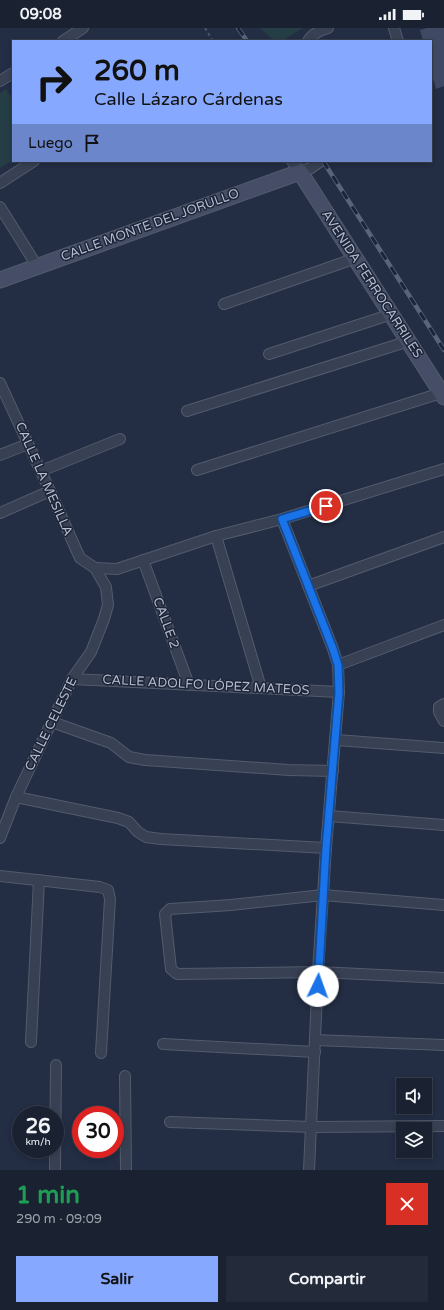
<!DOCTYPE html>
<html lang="es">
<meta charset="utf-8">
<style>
body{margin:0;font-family:"Varela Round",sans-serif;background:#232a3a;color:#f1f3f6;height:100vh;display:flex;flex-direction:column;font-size:15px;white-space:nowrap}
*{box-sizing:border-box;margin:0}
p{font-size:13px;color:#9fa4ac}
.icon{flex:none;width:22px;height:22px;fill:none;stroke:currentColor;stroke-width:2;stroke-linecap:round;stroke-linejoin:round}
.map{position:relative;height:1142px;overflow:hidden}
.side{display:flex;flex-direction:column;background:#1a2232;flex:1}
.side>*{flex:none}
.hud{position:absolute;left:12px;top:12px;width:420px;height:122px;border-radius:0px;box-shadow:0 2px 6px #0003,0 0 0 1px #383f4d;background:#87a8ff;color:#111;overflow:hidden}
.tools{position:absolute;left:396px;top:1050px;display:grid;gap:8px}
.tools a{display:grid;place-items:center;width:36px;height:36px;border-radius:0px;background:#1a2232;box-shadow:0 2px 6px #0003,0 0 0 1px #383f4d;font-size:20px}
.speed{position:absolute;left:12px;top:1078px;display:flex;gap:8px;font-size:20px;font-weight:700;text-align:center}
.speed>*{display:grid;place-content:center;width:52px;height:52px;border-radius:50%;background:#1a2232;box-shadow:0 2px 6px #0003,0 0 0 1px #383f4d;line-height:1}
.speed small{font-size:10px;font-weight:400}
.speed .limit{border:6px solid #d22;background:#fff;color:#111}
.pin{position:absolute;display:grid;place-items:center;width:34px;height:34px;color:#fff;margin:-17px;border:2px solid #fff;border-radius:50%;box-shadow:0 1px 4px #0007}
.me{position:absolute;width:44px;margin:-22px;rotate:3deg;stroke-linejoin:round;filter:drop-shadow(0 0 3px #0008)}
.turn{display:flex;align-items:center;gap:14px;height:84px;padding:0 16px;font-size:18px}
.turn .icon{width:52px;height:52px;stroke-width:2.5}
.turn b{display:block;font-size:28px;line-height:34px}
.then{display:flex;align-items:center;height:38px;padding:0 16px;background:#0003;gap:8px;font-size:15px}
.round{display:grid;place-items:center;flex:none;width:42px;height:42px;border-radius:0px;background:#232a3a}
.overview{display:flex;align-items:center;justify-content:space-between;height:68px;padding:0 16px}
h1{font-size:24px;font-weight:800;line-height:30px;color:#1e9e55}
.button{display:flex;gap:8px;margin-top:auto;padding:8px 16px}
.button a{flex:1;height:46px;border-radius:0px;background:#87a8ff;color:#111;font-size:16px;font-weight:800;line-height:46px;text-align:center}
.button a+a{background:#232a3a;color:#f1f3f6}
.status{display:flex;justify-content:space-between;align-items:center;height:28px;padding:0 20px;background:#1a2232;direction:ltr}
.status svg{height:11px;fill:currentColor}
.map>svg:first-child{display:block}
.green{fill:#253d44}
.building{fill:#404964}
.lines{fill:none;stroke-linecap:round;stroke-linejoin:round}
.street-casing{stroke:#535b6d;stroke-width:12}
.secondary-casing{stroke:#535b6d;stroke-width:17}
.path{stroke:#445a61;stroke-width:2;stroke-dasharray:3 3;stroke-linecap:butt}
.street{stroke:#384053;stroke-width:10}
.secondary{stroke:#454e66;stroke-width:15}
.rail-casing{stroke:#59637a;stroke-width:4.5}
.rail{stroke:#1c2538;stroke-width:3;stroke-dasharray:9;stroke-linecap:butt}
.route-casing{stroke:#114b97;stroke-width:10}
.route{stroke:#1a73e8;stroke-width:7}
.labels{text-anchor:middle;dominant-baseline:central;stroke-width:3;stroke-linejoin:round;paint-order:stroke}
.street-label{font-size:13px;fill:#b5bbcd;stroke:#1c2538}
</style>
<div class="status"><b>09:08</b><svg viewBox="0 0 49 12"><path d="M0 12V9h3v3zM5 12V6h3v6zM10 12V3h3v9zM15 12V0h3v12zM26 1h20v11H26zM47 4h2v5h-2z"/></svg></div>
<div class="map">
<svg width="444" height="1142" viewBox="0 0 444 1142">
<rect width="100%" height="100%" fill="#232d43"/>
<g class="green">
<path d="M260 0H303L282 13H274Z"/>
<path d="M6 61 13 72V132L0 140V65Z"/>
</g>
<path class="building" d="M427 0H444V58L436 61 431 43V13H423L420 2Z"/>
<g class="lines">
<g class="street-casing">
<g id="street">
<path d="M394 0 398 13"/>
<path d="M63 13 83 0"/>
<path d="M308 13C312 6 321 2 328 0"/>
<path d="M0 53 13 45"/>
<path d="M292 133 300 144 311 140 321 133"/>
<path d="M0 155 34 133"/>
<path d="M0 179 37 238"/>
<path d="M224 276 356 230"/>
<path d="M269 326 392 286"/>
<path d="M0 355 50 463 80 530 95 540 106 559 108 577 104 591 91 624 72 651 16 769 0 810"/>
<path d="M187 383 409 313"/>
<path d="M0 427 28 416"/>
<path d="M197 442 441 365"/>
<path d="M41 443 120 411"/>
<path d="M0 485 50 463"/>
<path d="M282 491 333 621 338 637 339 664 326 820 318 944 309 1142"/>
<path d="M216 508 261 660"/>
<path d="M143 532 189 657"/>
<path d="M95 540 117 541 216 508 282 491 444 441"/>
<path d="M308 558 444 509"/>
<path d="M338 637 444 597"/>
<path d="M72 651 339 664"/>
<path d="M444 676 439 679V684L444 693"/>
<path d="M52 694 111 715 129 729 145 732 289 742 333 743"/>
<path d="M336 712 444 720"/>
<path d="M16 769 118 790 129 794 138 804 146 809 161 811 326 820"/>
<path d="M329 788 444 797"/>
<path d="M0 848 100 859 108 862 110 871 101 1025"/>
<path d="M444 877 323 867 231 877 170 881 165 886 171 941 177 946 318 944 444 950"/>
<path d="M315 1012 444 1017"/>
<path d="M31 1014 39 852"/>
<path d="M163 1016 315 1024"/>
<path d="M125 1048 126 1142"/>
<path d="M170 1094 311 1099 444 1098"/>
<path d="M55 1142 56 1037"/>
</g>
</g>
<g class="secondary-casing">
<path id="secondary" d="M0 252 300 144 444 369"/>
</g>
<path class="path" d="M205 0 213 13"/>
<use href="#street" class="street"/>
<use href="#secondary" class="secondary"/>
<g class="rail-casing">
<g id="rail">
<path d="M238 0 247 13"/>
<path d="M323 133 444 322"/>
</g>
</g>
<use href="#rail" class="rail"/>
</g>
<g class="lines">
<g class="route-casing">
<path id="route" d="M318 958 326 820 339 664 338 637 333 621 282 491 326 478"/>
</g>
<use href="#route" class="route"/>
</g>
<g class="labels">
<g class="street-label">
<text transform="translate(150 197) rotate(-20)">CALLE MONTE DEL JORULLO</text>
<text transform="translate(372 256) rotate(57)">AVENIDA FERROCARRILES</text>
<text transform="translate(44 451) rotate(66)">CALLE LA MESILLA</text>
<text transform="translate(166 595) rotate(70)">CALLE 2</text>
<text transform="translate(206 657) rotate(3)">CALLE ADOLFO LÓPEZ MATEOS</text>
<text transform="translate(51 696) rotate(-64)">CALLE CELESTE</text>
</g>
</g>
</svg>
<div class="tools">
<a><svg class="icon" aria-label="sound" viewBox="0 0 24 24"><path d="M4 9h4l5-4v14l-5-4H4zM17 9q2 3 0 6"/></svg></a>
<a><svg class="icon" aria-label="layers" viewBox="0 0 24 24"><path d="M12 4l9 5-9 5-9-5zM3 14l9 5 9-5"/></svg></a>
</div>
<div class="speed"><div>26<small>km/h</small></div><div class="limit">30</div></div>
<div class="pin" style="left:326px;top:478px;background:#d93025"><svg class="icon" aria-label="arrive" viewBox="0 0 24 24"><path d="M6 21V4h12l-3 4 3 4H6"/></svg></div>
<svg class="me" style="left:318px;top:958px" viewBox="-20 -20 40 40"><circle r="19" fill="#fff"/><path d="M0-13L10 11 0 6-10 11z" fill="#1a73e8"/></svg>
<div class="hud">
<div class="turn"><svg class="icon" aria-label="right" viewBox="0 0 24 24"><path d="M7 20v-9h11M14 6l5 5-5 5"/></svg><div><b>260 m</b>Calle Lázaro Cárdenas</div></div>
<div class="then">Luego<svg class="icon" aria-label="arrive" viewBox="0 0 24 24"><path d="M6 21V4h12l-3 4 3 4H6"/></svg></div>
</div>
</div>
<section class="side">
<div class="overview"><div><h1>1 min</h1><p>290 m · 09:09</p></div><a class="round" style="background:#d93025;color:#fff"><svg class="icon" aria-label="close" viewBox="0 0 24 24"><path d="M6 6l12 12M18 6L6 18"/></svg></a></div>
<div class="button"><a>Salir</a><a>Compartir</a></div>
</section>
